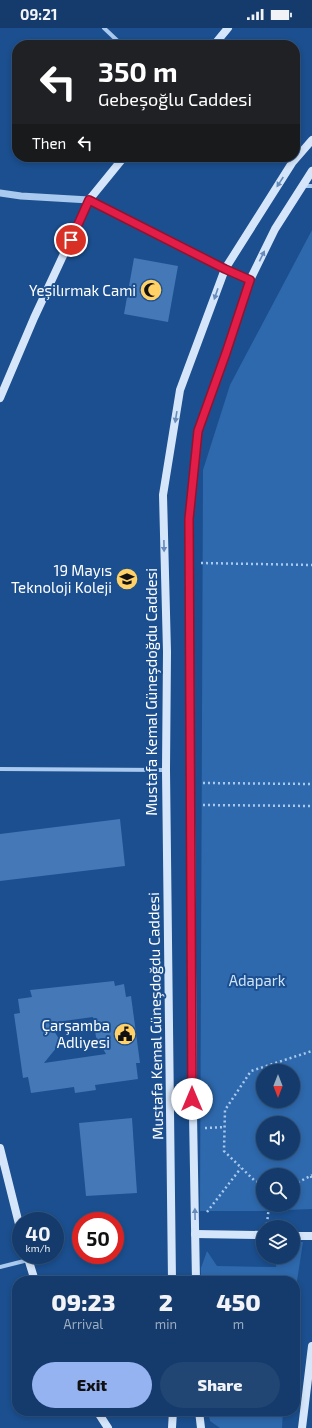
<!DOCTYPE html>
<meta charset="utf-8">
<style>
body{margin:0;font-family:"Exo 2",sans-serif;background:#214673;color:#f1f3f6;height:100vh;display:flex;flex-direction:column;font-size:15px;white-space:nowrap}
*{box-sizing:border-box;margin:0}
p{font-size:13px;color:#9dadc1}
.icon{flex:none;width:22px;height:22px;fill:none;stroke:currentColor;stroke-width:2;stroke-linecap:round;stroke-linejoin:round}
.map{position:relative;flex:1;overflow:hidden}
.side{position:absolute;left:12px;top:1248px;width:288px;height:140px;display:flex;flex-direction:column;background:#143b6b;border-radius:16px;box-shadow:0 2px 6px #0003,0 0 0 1px #33557e}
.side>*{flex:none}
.hud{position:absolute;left:12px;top:12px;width:288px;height:122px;border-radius:16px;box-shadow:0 2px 6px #0003,0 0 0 1px #33557e;background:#202124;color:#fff;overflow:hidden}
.needle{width:26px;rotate:180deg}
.tools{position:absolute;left:256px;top:1036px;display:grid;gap:8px}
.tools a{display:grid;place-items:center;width:44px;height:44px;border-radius:50%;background:#143b6b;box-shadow:0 2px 6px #0003,0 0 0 1px #33557e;font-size:20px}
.speed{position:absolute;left:12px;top:1184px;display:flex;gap:8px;font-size:20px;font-weight:700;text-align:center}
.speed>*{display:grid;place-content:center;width:52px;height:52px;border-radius:50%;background:#143b6b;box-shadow:0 2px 6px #0003,0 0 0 1px #33557e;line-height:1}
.speed small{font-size:10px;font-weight:400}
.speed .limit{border:6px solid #d22;background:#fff;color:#111}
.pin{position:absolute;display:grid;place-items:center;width:34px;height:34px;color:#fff;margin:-17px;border:2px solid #fff;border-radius:50%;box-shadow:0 1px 4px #0007}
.me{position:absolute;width:44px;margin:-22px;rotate:0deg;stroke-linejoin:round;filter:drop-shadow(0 0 3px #0008)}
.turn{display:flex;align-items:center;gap:14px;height:84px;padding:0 20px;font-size:18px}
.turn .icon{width:52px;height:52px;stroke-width:2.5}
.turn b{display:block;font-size:28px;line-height:34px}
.then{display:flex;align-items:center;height:38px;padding:0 20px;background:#0003;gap:8px;font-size:15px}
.eta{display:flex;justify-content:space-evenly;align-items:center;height:68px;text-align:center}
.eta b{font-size:24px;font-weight:800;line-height:28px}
.action{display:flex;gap:8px;margin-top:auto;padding:8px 20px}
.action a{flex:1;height:46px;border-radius:24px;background:#95b2f1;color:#111;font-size:16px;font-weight:800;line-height:46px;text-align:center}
.action a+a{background:#214673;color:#f1f3f6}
.status{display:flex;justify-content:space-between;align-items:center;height:28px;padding:0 20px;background:#143b6b;direction:ltr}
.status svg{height:11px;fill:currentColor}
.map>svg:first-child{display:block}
.green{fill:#2e69ad;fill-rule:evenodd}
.building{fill:#4478b7;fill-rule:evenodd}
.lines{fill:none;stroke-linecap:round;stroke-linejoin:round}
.path{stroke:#a9c9ee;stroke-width:2.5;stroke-dasharray:2 3;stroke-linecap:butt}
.minor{stroke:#a9c9ee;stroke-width:4}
.tertiary{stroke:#a9c9ee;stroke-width:7}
.secondary{stroke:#d6e6fa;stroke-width:8}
.oneway{fill:#668bba}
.route-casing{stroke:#92132f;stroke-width:10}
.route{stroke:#e11d48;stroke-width:7}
.labels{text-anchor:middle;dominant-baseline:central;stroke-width:4;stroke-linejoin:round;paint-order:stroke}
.poi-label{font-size:15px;fill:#fff;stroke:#1b4f8f;text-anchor:end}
.street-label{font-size:15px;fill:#fff;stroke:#1b4f8f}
.park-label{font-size:15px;fill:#cfe3fa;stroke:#1b4f8f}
</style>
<div class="status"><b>09:21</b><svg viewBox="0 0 49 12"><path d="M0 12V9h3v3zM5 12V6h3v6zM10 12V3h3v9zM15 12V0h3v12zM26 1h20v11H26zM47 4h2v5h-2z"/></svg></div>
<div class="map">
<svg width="312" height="1400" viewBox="0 0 312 1400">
<rect width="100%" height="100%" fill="#1b4f8f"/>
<g class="green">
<path d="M312 202V1181L261 1183H200L203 442 230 357ZM263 1043H293V1073H263ZM263 1095H293V1125H263ZM263 1147H293V1177H263Z"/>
<path d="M293 1214H303L295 1266V1253H201V1240L207 1223 217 1238 276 1239 277 1229H293Z"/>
<path d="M208 1383H283L282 1400H220L210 1393Z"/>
</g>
<g class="building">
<path d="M134 230 178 238 168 294 124 286Z"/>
<path d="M120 791 125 838 0 853V806Z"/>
<path d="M114 953 115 958 124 956 126 969 131 968 140 1035H136L138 1051 95 1057 96 1062 75 1065 74 1059 31 1065 28 1049 23 1050 14 986 20 985 18 971 32 969 30 962ZM93 989 96 1009 106 1026 44 1035 61 1014 49 995Z"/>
<path d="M132 1090 137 1165 86 1168 79 1095Z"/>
</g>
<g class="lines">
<g class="path">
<path d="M201 535 312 537"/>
<path d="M203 755 312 756"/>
<path d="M203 777 312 778"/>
<path d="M205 1100 225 1099"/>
<path d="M311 1148 312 1152"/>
<path d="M263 1154H256L224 1123 225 1082 251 1043 312 1023"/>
<path d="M293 1155H297L312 1147"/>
<path d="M207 1184 241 1140"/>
<path d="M267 1196 269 1177"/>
</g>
<g class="minor">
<path d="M104 0 122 17"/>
<path d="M303 158H312"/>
<path d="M0 741 166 742"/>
<path d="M0 1239 28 1232"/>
</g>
<path class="tertiary" d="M0 165 21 168 89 172 225 241 250 252"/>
<g class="secondary">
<path d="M214 17 228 0"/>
<path d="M0 370 34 290 89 172 124 129"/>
<path d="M0 1120 21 1204"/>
<path d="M195 1206 263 1207"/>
<path d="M293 1208H312"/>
<path d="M27 1227 35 1253"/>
<path d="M172 1253 166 742 167 624 163 467 180 362 225 241 292 135 312 112"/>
<path d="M196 1253 193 1087 189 491 198 403 226 325 250 252 275 201 312 143"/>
<path d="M97 1383 108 1400"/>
<path d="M199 1383 201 1400"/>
<path d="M172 1400 173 1383"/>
<path d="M302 1400 312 1318"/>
</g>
</g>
<defs><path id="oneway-solid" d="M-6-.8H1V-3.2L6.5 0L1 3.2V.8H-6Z"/></defs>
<g class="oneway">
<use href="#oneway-solid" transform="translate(280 154) rotate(123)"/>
<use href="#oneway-solid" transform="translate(262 228) rotate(-64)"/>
<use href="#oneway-solid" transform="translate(216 266) rotate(109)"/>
<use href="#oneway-solid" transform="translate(176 389) rotate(99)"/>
<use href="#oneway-solid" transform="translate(164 518) rotate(89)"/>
<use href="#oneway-solid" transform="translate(195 1186) rotate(-91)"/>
</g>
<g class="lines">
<g class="route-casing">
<path id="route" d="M71 212 89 172 225 241 250 252 226 325 198 403 189 491 192 1071"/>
</g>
<use href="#route" class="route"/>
</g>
<defs>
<g id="mosque-disc" transform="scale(1.15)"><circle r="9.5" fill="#ffd166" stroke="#1b4f8f"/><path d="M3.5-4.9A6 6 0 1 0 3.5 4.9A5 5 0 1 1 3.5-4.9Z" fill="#111"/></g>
<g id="school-disc" transform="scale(1.15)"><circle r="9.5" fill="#ffd166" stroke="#1b4f8f"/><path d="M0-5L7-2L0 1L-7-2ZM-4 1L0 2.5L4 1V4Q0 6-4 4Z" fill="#111"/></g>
<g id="civic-disc" transform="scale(1.15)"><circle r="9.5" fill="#ffd166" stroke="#1b4f8f"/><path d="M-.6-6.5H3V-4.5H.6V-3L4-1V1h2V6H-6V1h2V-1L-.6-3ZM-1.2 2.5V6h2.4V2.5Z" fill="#111"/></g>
</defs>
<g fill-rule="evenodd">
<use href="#mosque-disc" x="151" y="262"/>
<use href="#school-disc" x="127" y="551"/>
<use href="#civic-disc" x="125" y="1006"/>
</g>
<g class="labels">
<g class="poi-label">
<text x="136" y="262">Yeşilırmak Cami</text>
<text x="112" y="542">19 Mayıs<tspan x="112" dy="17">Teknoloji Koleji</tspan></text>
<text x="110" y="997">Çarşamba<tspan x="110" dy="17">Adliyesi</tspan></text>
</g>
<g class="street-label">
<text transform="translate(151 664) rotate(-90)">Mustafa Kemal Güneşdoğdu Caddesi</text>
<text transform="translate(155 988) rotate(-91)">Mustafa Kemal Güneşdoğdu Caddesi</text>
</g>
<g class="park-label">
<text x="257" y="952">Adapark</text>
</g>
</g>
</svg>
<div class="tools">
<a><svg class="needle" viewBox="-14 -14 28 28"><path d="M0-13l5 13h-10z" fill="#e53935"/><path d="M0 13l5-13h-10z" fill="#9dadc1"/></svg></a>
<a><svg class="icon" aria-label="sound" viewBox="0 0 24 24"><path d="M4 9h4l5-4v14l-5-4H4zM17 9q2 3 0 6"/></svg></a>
<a><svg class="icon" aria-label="search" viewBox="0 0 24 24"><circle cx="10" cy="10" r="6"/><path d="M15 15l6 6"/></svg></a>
<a><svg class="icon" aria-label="layers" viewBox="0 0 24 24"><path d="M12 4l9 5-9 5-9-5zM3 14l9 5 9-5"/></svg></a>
</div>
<div class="speed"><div>40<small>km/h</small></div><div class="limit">50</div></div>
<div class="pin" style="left:71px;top:212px;background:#d93025"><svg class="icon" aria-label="arrive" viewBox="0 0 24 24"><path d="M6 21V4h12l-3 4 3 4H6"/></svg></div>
<svg class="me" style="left:192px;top:1071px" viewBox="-20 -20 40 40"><circle r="19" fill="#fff"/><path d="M0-13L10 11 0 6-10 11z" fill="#e11d48"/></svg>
<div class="hud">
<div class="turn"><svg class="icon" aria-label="left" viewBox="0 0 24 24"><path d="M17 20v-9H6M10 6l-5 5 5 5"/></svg><div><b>350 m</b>Gebeşoğlu Caddesi</div></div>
<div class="then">Then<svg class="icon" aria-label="left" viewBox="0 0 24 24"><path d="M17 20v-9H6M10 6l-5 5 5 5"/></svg></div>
</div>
<section class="side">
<div class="eta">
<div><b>09:23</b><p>Arrival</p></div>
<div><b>2</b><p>min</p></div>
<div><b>450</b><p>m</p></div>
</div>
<div class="action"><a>Exit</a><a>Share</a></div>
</section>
</div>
